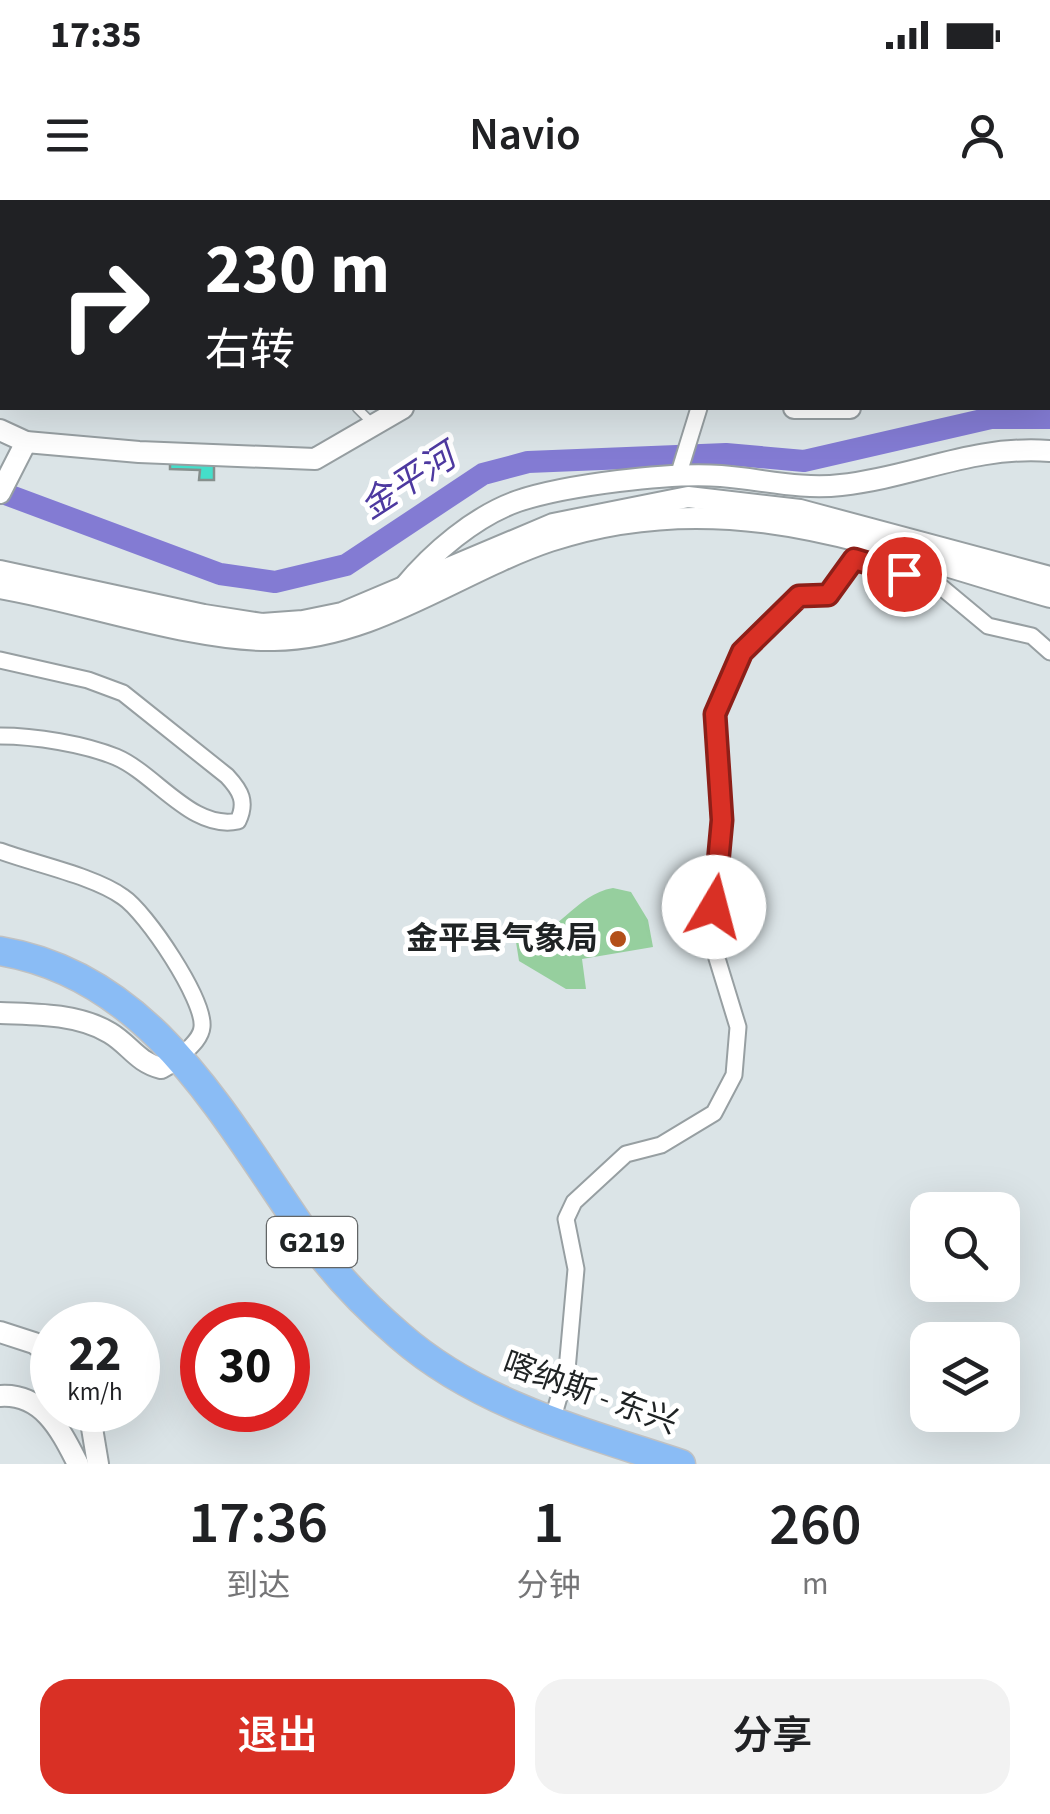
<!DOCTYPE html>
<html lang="zh">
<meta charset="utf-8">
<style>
body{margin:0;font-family:"Source Sans 3","Noto Sans SC",sans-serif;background:#f2f2f2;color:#202124;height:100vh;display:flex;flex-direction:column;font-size:38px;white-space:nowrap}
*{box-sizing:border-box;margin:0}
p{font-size:32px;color:#757577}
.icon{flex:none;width:55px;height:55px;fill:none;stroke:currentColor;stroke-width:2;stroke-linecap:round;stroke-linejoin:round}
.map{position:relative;height:1264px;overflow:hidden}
.panel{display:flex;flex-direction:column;background:#fff;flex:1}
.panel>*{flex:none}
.top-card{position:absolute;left:0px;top:0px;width:1050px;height:210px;box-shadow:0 10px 40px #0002;background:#202124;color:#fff;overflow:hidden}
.buttons{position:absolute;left:910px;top:992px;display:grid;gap:20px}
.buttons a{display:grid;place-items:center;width:110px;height:110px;border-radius:20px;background:#fff;box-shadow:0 10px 40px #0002;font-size:50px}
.speed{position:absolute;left:30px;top:1102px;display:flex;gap:20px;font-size:50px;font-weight:700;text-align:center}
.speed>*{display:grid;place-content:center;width:130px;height:130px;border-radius:50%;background:#fff;box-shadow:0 10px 40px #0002;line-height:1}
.speed small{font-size:25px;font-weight:400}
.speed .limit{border:15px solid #d22;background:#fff;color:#111}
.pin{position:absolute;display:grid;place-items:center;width:85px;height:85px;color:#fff;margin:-42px;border:5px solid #fff;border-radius:50%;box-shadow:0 2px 10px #0007}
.me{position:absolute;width:110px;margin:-55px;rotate:8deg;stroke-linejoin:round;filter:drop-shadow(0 0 8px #0008)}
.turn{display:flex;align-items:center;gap:35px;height:210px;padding:0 40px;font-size:45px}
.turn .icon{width:130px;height:130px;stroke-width:2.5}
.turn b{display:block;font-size:70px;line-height:85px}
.eta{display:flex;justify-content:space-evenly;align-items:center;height:170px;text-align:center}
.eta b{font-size:60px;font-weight:600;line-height:70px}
.cta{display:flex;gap:20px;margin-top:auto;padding:20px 40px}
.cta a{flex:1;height:115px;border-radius:30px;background:#d93025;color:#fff;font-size:40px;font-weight:600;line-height:115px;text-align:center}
.cta a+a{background:#f2f2f2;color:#202124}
.status{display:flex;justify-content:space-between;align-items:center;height:70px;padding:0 50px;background:#fff;direction:ltr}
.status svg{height:28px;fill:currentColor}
header{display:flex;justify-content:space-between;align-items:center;height:130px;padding:0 40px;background:#fff;font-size:45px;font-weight:600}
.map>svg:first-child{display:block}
.green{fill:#96cf9e}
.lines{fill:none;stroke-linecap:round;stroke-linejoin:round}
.river{stroke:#837bd3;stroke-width:22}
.building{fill:#44deca;stroke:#868f8d;stroke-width:2.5}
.lane-casing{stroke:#979fa2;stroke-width:11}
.street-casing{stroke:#979fa2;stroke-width:19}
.secondary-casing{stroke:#979fa2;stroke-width:24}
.highway-casing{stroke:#c0c1c2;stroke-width:31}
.lane{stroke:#fff;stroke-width:8}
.street{stroke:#fff;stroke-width:15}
.secondary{stroke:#fff;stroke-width:20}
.highway{stroke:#8abcf5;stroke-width:28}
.route-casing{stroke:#8d1f18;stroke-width:25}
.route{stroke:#d93025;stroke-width:18}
.poi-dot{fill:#b34f19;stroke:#fff;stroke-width:4}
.labels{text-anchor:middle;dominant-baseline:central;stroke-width:10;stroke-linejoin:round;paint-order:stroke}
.shield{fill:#fff;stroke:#626566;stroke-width:2.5}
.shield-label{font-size:30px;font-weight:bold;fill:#1f2324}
.poi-label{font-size:32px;font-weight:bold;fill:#1f2324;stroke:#fff;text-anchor:end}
.street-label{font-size:32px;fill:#1f2324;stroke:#fff}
.water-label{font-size:35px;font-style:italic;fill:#4d39a0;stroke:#fff}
</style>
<div class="status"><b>17:35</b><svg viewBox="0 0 49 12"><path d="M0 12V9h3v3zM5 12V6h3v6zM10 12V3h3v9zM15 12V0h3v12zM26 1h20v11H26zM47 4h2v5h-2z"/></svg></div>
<header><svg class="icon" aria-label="menu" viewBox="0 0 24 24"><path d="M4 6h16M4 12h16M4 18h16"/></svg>Navio<svg class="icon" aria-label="person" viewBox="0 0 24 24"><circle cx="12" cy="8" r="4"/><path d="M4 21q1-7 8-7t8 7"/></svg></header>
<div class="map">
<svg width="1050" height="1264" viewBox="0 0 1050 1264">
<rect width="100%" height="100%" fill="#dbe4e7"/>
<path class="green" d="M613 688 631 692 648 720 653 747 582 759 586 789H566L519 761 516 742C556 739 575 694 613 688Z"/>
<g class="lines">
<path class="river" d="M0 292 220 374 275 382 346 365 483 274 528 262 726 254 804 261 991 218H1050"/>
</g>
<path class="building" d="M170 256 214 257V280H199L200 270 170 269Z"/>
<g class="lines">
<g class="lane-casing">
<path id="lane" d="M357 208 371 222"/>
</g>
<g class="street-casing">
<g id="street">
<path d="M612 0 620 2"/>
<path d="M481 2 482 0"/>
<path d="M764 2 765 0"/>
<path d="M1048 193H1050"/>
<path d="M678 276 699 208"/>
<path d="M0 460 88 480 123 493 227 576C241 591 247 602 238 621 192 631 156 574 116 557 84 544 35 536 0 536"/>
<path d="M0 651C35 664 94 676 123 697 146 712 205 800 202 827 201 839 188 849 180 857"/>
<path d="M552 1221 567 1170 576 1069 566 1019 574 1002 626 954 661 945 714 913 734 875 738 827 712 742 722 621 715 514 742 453 799 397 828 395 855 359 940 386 988 426 1032 436 1050 452"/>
</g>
</g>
<g class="secondary-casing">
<g id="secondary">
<path d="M10 2 15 0"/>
<path d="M162 2 165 0"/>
<path d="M0 71 2 70"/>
<path d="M1048 103 1050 102"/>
<path d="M794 208H850"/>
<path d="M0 230 26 242 139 252 315 259 403 208"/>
<path d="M0 293 26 242"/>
<path d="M0 371 204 415 262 424 303 421 342 413 553 324 688 297 800 310 1050 377"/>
<path d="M404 387C432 353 475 316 518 301 566 285 670 272 721 276 761 279 801 290 841 285 915 277 972 245 1050 251"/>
<path d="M0 388C82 402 195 442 274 440 374 439 458 372 550 341 730 282 877 348 1050 397"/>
<path d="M0 813C35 814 79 814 110 833 130 845 137 862 161 868L180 857"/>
<path d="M0 1132 34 1143 52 1156"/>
<path d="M0 1196C43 1193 61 1231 78 1264"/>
<path d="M89 1210 98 1264"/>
</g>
</g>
<g class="highway-casing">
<path id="highway" d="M0 751C151 776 224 917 303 1030 329 1068 365 1106 400 1136 479 1205 584 1232 681 1264"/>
</g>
<use href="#lane" class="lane"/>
<use href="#street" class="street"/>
<use href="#secondary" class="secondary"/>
<use href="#highway" class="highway"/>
</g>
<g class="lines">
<g class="route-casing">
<path id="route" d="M714 707 722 620 715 514 742 452 799 396 828 395 854 359 904 374"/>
</g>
<use href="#route" class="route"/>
</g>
<circle class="poi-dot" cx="618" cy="739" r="10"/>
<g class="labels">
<rect class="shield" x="267" y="1017" width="90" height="50" rx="8"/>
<g class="shield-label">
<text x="312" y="1042">G219</text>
</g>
<g class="poi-label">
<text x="598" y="739">金平县气象局</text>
</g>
<g class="street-label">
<text transform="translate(590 1193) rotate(20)">喀纳斯 - 东兴</text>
</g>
<g class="water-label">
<text transform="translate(408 282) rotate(-33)">金平河</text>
</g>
</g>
</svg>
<div class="buttons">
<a><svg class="icon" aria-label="search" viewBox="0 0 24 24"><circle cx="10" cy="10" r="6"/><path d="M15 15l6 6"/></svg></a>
<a><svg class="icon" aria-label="layers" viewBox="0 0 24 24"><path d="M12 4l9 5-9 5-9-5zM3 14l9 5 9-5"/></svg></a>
</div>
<div class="speed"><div>22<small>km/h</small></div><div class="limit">30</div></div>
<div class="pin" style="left:904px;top:374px;background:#d93025"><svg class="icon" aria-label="arrive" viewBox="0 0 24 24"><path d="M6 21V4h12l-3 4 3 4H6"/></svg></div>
<svg class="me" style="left:714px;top:707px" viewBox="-20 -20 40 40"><circle r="19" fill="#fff"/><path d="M0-13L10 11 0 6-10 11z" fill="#d93025"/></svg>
<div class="top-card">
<div class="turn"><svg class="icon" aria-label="right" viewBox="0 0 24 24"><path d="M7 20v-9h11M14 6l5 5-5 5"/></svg><div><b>230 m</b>右转</div></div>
</div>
</div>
<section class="panel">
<div class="eta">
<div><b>17:36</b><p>到达</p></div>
<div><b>1</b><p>分钟</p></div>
<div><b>260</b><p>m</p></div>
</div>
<div class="cta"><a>退出</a><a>分享</a></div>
</section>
